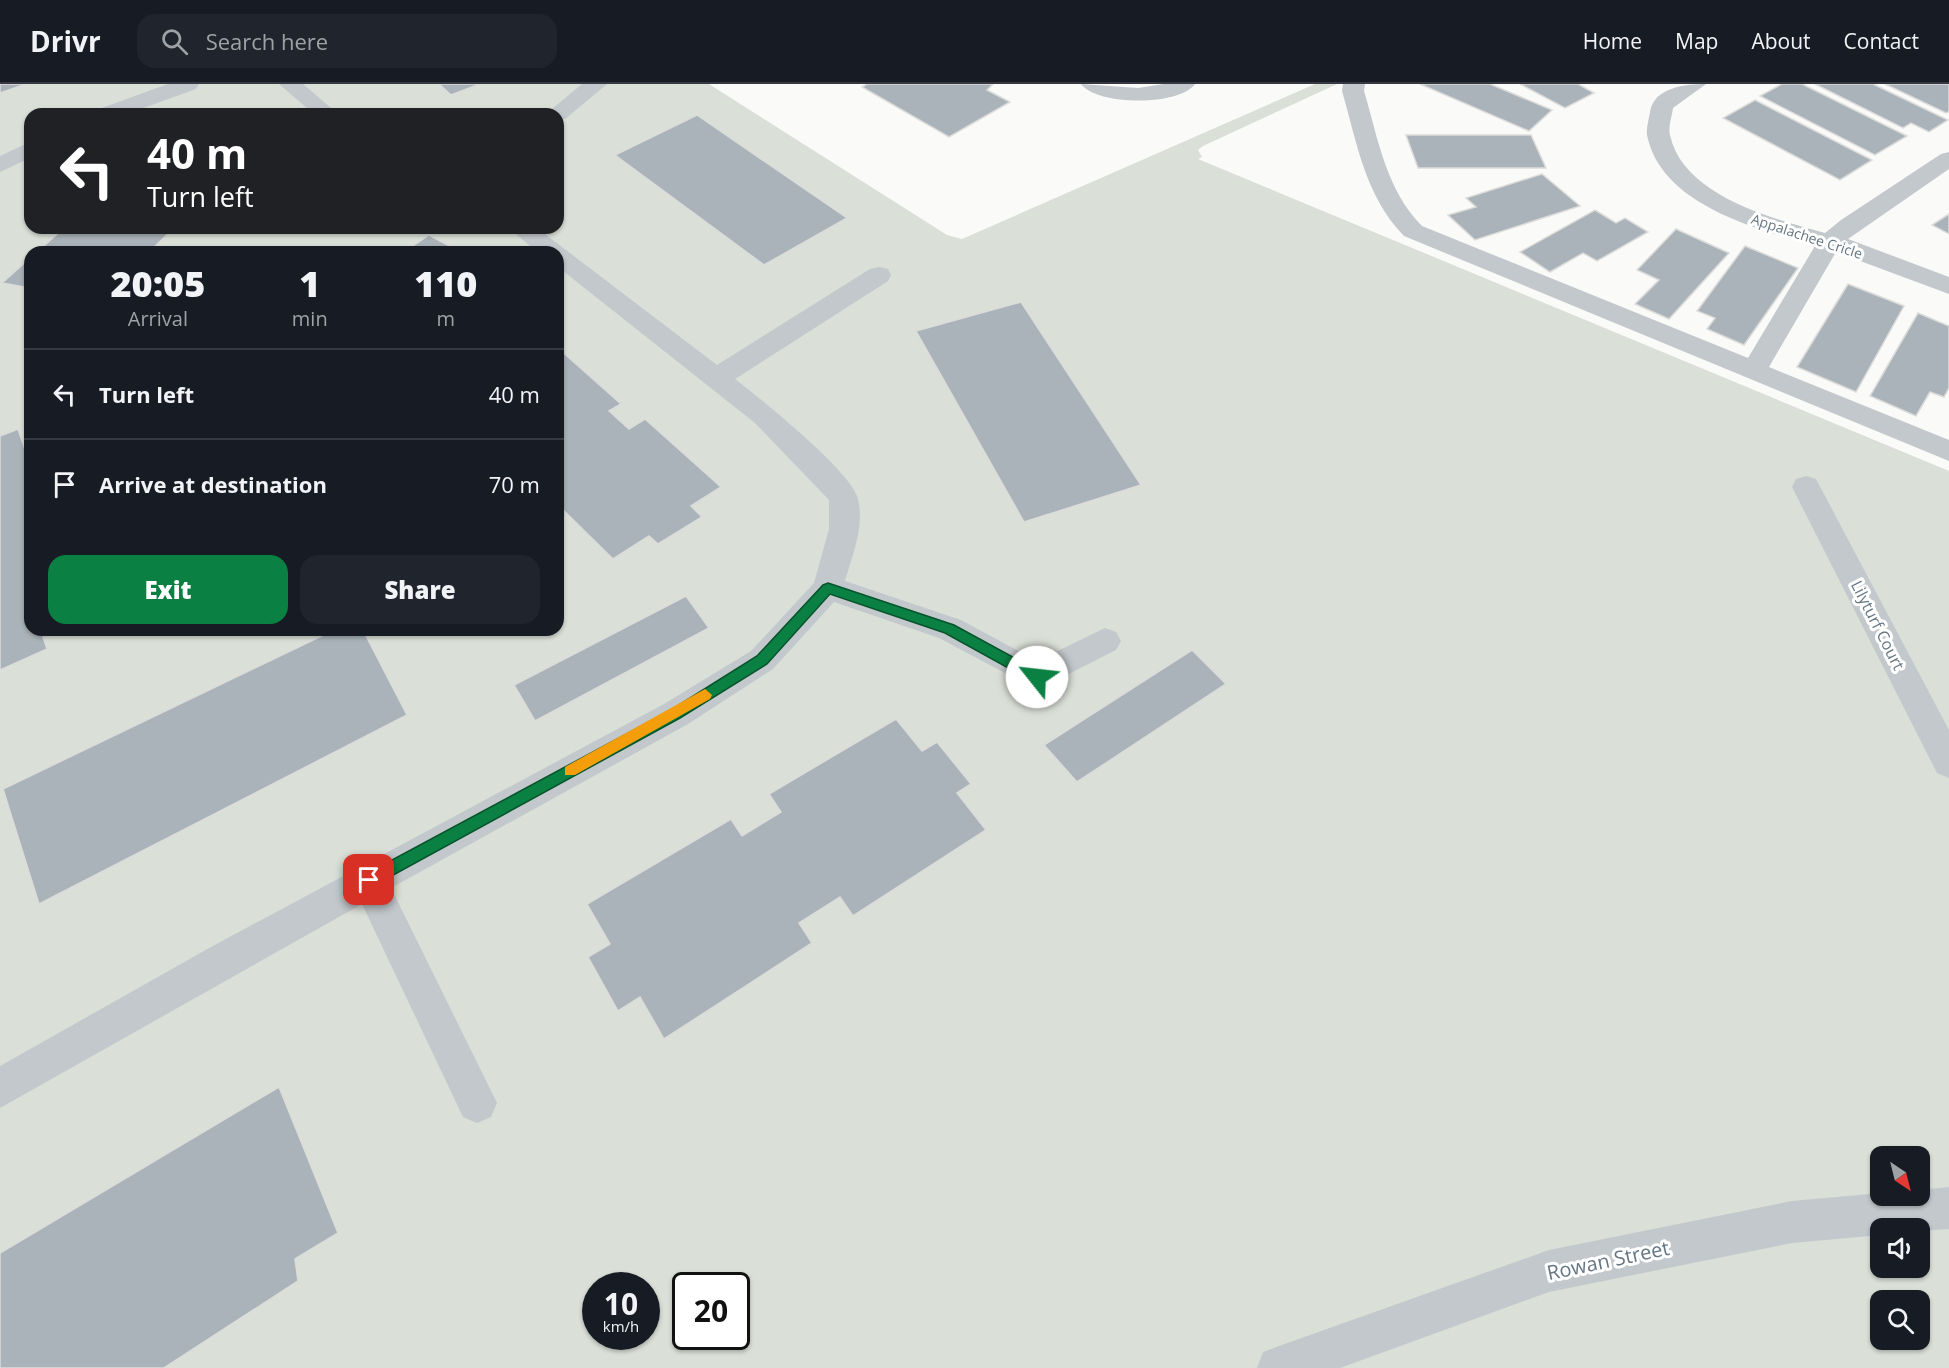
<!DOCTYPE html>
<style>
body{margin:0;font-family:"Open Sans",sans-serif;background:#20242c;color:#f1f3f6;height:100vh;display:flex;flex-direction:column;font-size:22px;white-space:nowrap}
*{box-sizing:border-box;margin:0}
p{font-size:20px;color:#9ea1a6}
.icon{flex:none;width:33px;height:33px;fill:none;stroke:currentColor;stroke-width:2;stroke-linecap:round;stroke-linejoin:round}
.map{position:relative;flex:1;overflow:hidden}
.details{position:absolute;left:24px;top:162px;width:540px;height:390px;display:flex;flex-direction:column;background:#171b24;border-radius:18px;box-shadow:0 2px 4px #0004}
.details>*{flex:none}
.top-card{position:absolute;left:24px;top:24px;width:540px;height:126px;border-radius:18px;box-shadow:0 2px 4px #0004;background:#202124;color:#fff;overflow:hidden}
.needle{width:39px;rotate:145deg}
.controls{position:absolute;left:1870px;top:1062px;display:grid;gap:12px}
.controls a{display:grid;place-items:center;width:60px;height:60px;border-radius:12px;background:#171b24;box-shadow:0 2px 4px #0004;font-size:30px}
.speed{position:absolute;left:582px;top:1188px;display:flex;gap:12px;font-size:30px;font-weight:700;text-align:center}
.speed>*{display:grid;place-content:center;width:78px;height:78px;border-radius:50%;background:#171b24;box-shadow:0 2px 4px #0004;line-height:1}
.speed small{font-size:15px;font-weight:400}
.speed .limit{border:3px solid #111;border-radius:9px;background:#fff;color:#111}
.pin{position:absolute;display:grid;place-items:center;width:51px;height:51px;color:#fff;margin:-26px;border-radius:12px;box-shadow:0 3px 9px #0006}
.me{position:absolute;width:66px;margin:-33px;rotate:299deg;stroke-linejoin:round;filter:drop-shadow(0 0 4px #0008)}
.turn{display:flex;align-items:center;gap:21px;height:126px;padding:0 24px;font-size:27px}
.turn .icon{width:78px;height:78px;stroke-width:2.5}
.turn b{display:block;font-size:42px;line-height:51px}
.eta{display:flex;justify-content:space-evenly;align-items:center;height:102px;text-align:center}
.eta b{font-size:36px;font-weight:800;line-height:42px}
.action{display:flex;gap:12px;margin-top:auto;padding:12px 24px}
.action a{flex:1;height:69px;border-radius:18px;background:#0b8043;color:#fff;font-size:24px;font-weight:800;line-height:69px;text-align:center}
.action a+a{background:#20242c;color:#f1f3f6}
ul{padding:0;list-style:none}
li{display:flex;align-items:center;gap:18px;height:90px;padding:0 24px;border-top:2px solid #363941}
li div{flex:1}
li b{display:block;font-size:22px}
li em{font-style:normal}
header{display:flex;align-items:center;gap:36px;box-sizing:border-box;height:84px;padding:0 30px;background:#171b24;border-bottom:2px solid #363941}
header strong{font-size:28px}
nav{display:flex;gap:33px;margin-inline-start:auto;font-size:21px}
.search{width:420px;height:54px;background:#20242c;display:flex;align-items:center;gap:15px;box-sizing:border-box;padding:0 21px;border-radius:18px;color:#9ea1a6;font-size:22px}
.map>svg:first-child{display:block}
.green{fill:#dadfd7;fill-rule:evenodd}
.building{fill:#aab3b9;stroke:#dcdcda;stroke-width:1.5}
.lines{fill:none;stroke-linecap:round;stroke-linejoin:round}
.minor{fill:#c3c8cc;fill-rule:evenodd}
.route{fill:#0b8043;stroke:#07532c;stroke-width:1.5}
.slow{fill:#f59e0b}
.labels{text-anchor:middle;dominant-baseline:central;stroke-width:6;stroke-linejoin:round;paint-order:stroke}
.far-street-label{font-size:14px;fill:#657683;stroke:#fff}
.street-label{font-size:16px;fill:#657683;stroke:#fff}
.near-street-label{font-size:20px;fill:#657683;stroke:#fff}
</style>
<header>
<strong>Drivr</strong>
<div class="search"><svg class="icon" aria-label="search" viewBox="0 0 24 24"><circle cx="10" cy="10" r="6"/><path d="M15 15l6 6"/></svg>Search here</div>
<nav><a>Home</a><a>Map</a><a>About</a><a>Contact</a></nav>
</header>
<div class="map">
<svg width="1949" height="1284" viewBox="0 0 1949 1284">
<rect width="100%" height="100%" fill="#fafaf8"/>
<path class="green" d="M0 0H709L947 151 962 155 1315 0H1337L1203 62 1198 66 1202 73 1198 75 1949 387V1284H0ZM30 30H558V144H30ZM30 168H558V546H30ZM1881 1072H1920V1112H1881ZM1881 1144H1920V1184H1881ZM596 1202H646V1252H596ZM686 1202H736V1252H686ZM1881 1216H1920V1256H1881Z"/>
<g class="building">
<path d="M0 0H26L0 9Z"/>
<path d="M439 0H480L451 11Z"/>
<path d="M867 0H993L987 6 1010 18 949 53 862 3Z"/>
<path d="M1420 0H1490L1552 26 1529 47Z"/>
<path d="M1520 0H1578L1594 9 1565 24Z"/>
<path d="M1782 0H1802L1907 52 1875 71 1760 12Z"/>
<path d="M1815 0H1873L1948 36 1929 48 1911 39 1903 44Z"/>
<path d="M1885 0H1949V28L1946 29Z"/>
<path d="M1755 16 1872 76 1840 96 1723 34Z"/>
<path d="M697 31 847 134 764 181 615 71Z"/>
<path d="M1406 51H1531L1546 84H1418Z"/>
<path d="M1542 90 1580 122 1475 156 1448 131 1476 123 1466 114Z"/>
<path d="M1595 126 1616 139 1625 134 1648 148 1597 177 1583 169 1550 188 1520 168Z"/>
<path d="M1949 130V150L1932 141Z"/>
<path d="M64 144H174L149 168H37Z"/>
<path d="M1676 145 1729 169 1669 235 1635 220 1659 196 1637 186Z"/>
<path d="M429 151 461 168H404Z"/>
<path d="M1745 162 1798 184 1744 261 1707 245 1715 234 1697 227Z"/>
<path d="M30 174V204L2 199Z"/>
<path d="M1848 200 1904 222 1856 308 1797 283Z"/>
<path d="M1021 218 1141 401 1024 438 916 247Z"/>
<path d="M1918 229 1949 242V304L1944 313 1930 308 1916 332 1870 312Z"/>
<path d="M558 264 621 320 609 327 629 345 645 335 721 403 691 422 702 433 658 460 649 452 613 475 558 421Z"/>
<path d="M18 345 30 380V430L27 431 30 439V546H59L43 553 47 565 0 586V352Z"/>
<path d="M686 512 709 544 535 637 514 601Z"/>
<path d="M334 546H363L407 631 39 820 3 705Z"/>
<path d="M1192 566 1226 600 1077 698 1044 661Z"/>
<path d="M896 635 922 667 937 658 971 700 957 709 986 746 853 832 840 813 799 839 812 859 664 955 640 913 618 927 588 873 610 860 587 820 731 735 742 752 781 728 769 710Z"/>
<path d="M279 1003 338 1149 295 1175 298 1197 164 1284H0V1169Z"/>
</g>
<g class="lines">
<g class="minor">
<path d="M168 0H199L196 5 127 30H96L99 25Z"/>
<path d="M279 0H303L338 30H314Z"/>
<path d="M582 0H607L565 35 558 36V30H546Z"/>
<path d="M1081 0 1138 4 1164 0H1195C1180 22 1097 22 1081 0Z"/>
<path d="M1343 0H1365L1364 7C1378 54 1386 106 1422 142L1748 274 1815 162C1757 145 1661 121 1647 51 1646 44 1649 35 1650 28 1654 3 1686 0 1706 0L1673 24C1672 32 1668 43 1670 51 1683 112 1774 135 1825 149L1841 136 1941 70 1949 68V85L1848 155 1949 193V210L1836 168 1769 283 1949 356V377L1404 152C1365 112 1357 59 1342 7Z"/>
<path d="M30 58V74L0 88V72Z"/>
<path d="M509 144H537L717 281 870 185 879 183 888 185 891 191 888 197 735 295C761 315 848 385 857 412 866 439 852 472 845 497L961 536 1037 577 1105 544 1116 548 1121 557 1116 566 1037 606 939 554 834 518 773 585 688 640 391 804 497 1019 491 1033 477 1039 463 1033 362 820 0 1024V982L211 863 664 620 751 567 814 499 829 445V416L755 339 558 183V168H537Z"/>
<path d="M1806 392 1816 395 1949 646V694L1937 689 1792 403 1796 395Z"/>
<path d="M1949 1103V1145L1920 1147V1144H1881V1151L1792 1159 1549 1208 1340 1284H1257L1263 1268 1279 1262 1549 1166 1792 1117 1881 1109V1112H1920V1106Z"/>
</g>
</g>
<path class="route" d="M828 499 954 541 1042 589 1044 593 1037 599 1032 597 945 549 830 510 767 580 680 634 375 801H364L362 796 364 791 671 626 757 572 823 501Z"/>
<path class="slow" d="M705 605 712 611 710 615 575 691H565V683Z"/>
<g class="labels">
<g class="far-street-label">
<text transform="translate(1807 152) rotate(18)">Appalachee Cricle</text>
</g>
<g class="street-label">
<text transform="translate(1878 541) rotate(63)">Lilyturf Court</text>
</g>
<g class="near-street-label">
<text transform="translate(1608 1176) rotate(-12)">Rowan Street</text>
</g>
</g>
</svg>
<div class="controls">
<a><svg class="needle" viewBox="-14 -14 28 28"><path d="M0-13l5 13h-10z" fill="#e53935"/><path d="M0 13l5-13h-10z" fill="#9ea1a6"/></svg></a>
<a><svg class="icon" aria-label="sound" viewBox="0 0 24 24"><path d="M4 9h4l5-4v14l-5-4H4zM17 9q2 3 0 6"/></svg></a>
<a><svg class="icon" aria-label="search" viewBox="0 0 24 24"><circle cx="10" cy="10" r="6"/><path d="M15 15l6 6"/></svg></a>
</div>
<div class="speed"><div>10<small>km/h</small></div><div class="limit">20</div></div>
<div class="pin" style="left:369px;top:796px;background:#d93025"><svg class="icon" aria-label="arrive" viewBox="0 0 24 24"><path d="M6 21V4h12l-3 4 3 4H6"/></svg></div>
<svg class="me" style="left:1037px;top:593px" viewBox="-20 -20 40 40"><circle r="19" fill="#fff"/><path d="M0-13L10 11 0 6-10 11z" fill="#0b8043"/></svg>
<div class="top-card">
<div class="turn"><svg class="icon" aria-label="left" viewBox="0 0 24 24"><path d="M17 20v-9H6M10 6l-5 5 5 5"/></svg><div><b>40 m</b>Turn left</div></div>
</div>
<section class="details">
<div class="eta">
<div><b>20:05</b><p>Arrival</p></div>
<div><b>1</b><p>min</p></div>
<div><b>110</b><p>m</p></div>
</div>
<ul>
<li><svg class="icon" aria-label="left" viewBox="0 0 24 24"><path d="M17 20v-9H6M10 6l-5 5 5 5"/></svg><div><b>Turn left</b></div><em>40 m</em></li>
<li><svg class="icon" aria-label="arrive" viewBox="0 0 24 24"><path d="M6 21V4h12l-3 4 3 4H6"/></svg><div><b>Arrive at destination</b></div><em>70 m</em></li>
</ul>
<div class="action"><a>Exit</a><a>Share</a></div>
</section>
</div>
